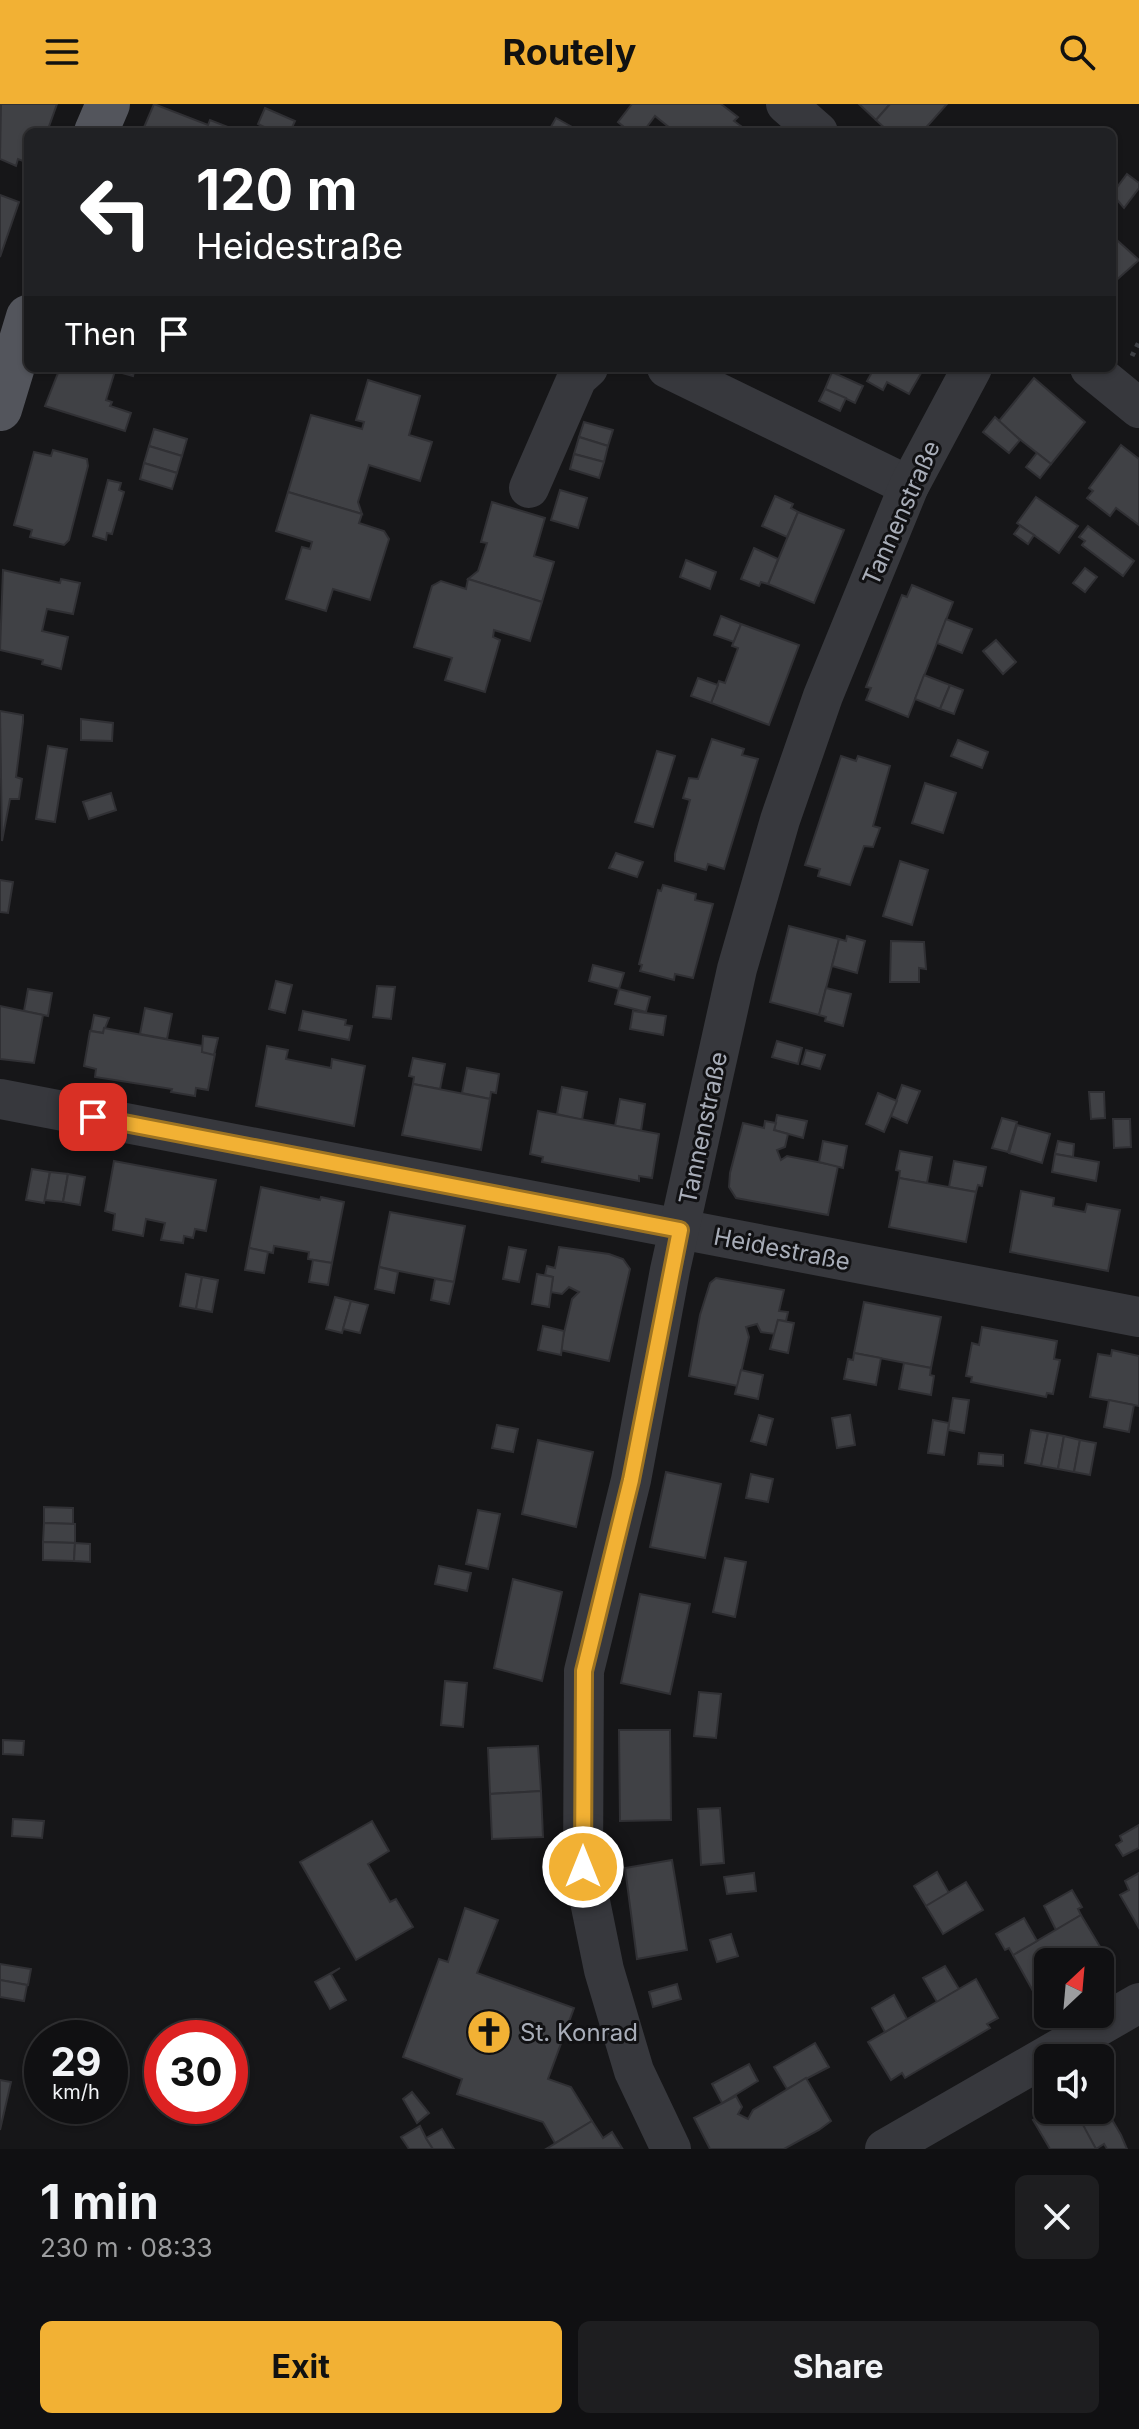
<!DOCTYPE html>
<meta charset="utf-8">
<style>
body{margin:0;font-family:Inter,sans-serif;background:#1e1e20;color:#f1f3f6;height:100vh;display:flex;flex-direction:column;font-size:30px;white-space:nowrap}
*{box-sizing:border-box;margin:0}
p{font-size:26px;color:#9c9d9f}
.icon{flex:none;width:44px;height:44px;fill:none;stroke:currentColor;stroke-width:2;stroke-linecap:round;stroke-linejoin:round}
.map{position:relative;height:2045px;overflow:hidden}
.details{display:flex;flex-direction:column;background:#101012;flex:1}
.details>*{flex:none}
.hud{position:absolute;left:24px;top:24px;width:1092px;height:244px;border-radius:12px;box-shadow:0 2px 6px #0004,0 0 0 2px #303032;background:#202124;color:#fff;overflow:hidden}
.needle{width:52px;rotate:26deg}
.tools{position:absolute;left:1034px;top:1844px;display:grid;gap:16px}
.tools a{display:grid;place-items:center;width:80px;height:80px;border-radius:12px;background:#101012;box-shadow:0 2px 6px #0004,0 0 0 2px #303032;font-size:40px}
.speed{position:absolute;left:24px;top:1916px;display:flex;gap:16px;font-size:40px;font-weight:700;text-align:center}
.speed>*{display:grid;place-content:center;width:104px;height:104px;border-radius:50%;background:#101012;box-shadow:0 2px 6px #0004,0 0 0 2px #303032;line-height:1}
.speed small{font-size:20px;font-weight:400}
.speed .limit{border:12px solid #d22;background:#fff;color:#111}
.pin{position:absolute;display:grid;place-items:center;width:68px;height:68px;color:#fff;margin:-34px;border-radius:16px;box-shadow:0 4px 12px #0006}
.me{position:absolute;width:88px;margin:-44px;rotate:0deg;stroke-linejoin:round;filter:drop-shadow(0 0 6px #0008)}
.turn{display:flex;align-items:center;gap:28px;height:168px;padding:0 40px;font-size:36px}
.turn .icon{width:104px;height:104px;stroke-width:2.5}
.turn b{display:block;font-size:56px;line-height:68px}
.then{display:flex;align-items:center;height:76px;padding:0 40px;background:#0003;gap:16px;font-size:30px}
.round{display:grid;place-items:center;flex:none;width:84px;height:84px;border-radius:12px;background:#1e1e20}
.headline{display:flex;align-items:center;justify-content:space-between;height:136px;padding:0 40px}
h1{font-size:48px;font-weight:700;line-height:60px}
.action{display:flex;gap:16px;margin-top:auto;padding:16px 40px}
.action a{flex:1;height:92px;border-radius:12px;background:#f2b134;color:#111;font-size:32px;font-weight:700;line-height:92px;text-align:center}
.action a+a{background:#1e1e20;color:#f1f3f6}
header{display:flex;justify-content:space-between;align-items:center;height:104px;padding:0 40px;background:#f2b134;color:#111;font-size:36px;font-weight:700}
.map>svg:first-child{display:block}
.building{fill:#404145;stroke:#303034;stroke-width:2}
.lines{fill:none;stroke-linecap:round;stroke-linejoin:round}
.path{stroke:#3d3f44;stroke-width:5;stroke-dasharray:4 6;stroke-linecap:butt}
.minor{stroke:#37383d;stroke-width:40}
.major{stroke:#53555c;stroke-width:44}
.route-casing{stroke:#9d7322;stroke-width:20}
.route{stroke:#f2b134;stroke-width:14}
.labels{text-anchor:middle;dominant-baseline:central;stroke-width:6;stroke-linejoin:round;paint-order:stroke}
.street-label{font-size:24px;fill:#a8adb8;stroke:#111113}
.poi-label{font-size:24px;fill:#a8adb8;stroke:#111113;text-anchor:start}
</style>
<header><svg class="icon" aria-label="menu" viewBox="0 0 24 24"><path d="M4 6h16M4 12h16M4 18h16"/></svg>Routely<svg class="icon" aria-label="search" viewBox="0 0 24 24"><circle cx="10" cy="10" r="6"/><path d="M15 15l6 6"/></svg></header>
<div class="map">
<svg width="1139" height="2045" viewBox="0 0 1139 2045">
<rect width="100%" height="100%" fill="#161618"/>
<g class="building">
<path d="M1 0H57L47 28H28V59L18 55 16 62 0 55Z"/>
<path d="M154 0 208 21 210 16 228 23 226 28H142Z"/>
<path d="M632 0H721L738 13 734 17 745 25 742 28H675L655 12 643 28H630L618 18Z"/>
<path d="M859 0H890L876 16Z"/>
<path d="M890 0H947L922 28H889L876 16Z"/>
<path d="M265 4 295 17 290 28H274L258 20Z"/>
<path d="M556 14 581 28H548Z"/>
<path d="M1127 70 1139 79V84L1124 104 1112 90Z"/>
<path d="M0 91 19 98 0 153Z"/>
<path d="M1118 137 1139 156 1112 180V143Z"/>
<path d="M60 264H135L133 272 115 267 106 296 112 298 110 302 131 309 125 327 45 302Z"/>
<path d="M865 264H924L909 290 887 278 883 286 867 277 871 270Z"/>
<path d="M832 268 863 282 855 299 825 285Z"/>
<path d="M1034 274 1085 318 1051 360 998 318Z"/>
<path d="M368 276 420 292 409 331 432 338 420 377 369 361 358 398 362 410 288 388 311 311 362 325 364 318 356 316Z"/>
<path d="M825 285 846 294 840 307 819 297Z"/>
<path d="M995 313 1020 336 1009 349 983 328Z"/>
<path d="M584 318 613 326 608 342 579 333Z"/>
<path d="M154 325 187 335 182 352 149 342Z"/>
<path d="M579 333 608 342 604 358 574 350Z"/>
<path d="M1121 341 1139 355V421L1116 404 1110 412 1087 394 1093 387 1089 384Z"/>
<path d="M149 342 182 352 177 369 144 359Z"/>
<path d="M53 346 87 355 88 362 69 436 64 441 30 433 32 426 14 421 34 348 51 352Z"/>
<path d="M1037 349 1051 360 1040 374 1026 363Z"/>
<path d="M574 350 604 358 599 374 570 365Z"/>
<path d="M144 359 177 369 172 385 140 375Z"/>
<path d="M108 376 121 379 119 386 124 388 112 430 107 429 106 436 93 432Z"/>
<path d="M560 386 587 394 578 424 551 416Z"/>
<path d="M288 388 362 410 359 419 384 427 389 435 370 496 333 485 326 507 286 495 302 443 310 445 312 438 276 427Z"/>
<path d="M775 392 793 400 791 404 798 408 787 433 762 422Z"/>
<path d="M1036 393 1078 422 1059 449 1017 419Z"/>
<path d="M492 398 545 414 534 452 554 458 542 498 468 475 478 467 487 439 481 438Z"/>
<path d="M798 408 844 426 814 499 768 480Z"/>
<path d="M1020 422 1034 431 1028 440 1014 430Z"/>
<path d="M1088 422 1134 457 1123 472 1082 441 1085 437 1079 433Z"/>
<path d="M754 444 778 455 768 480 761 478 759 482 741 475Z"/>
<path d="M686 456 716 468 710 485 680 473Z"/>
<path d="M1085 464 1097 473 1085 488 1073 479Z"/>
<path d="M3 466 60 479 61 475 80 479 73 510 47 505 42 527 68 533 61 565 42 560 43 556 0 546Z"/>
<path d="M468 475 542 498 530 537 494 526 493 533 500 536 485 588 445 576 452 554 414 543 432 482 441 477 466 485Z"/>
<path d="M912 481 953 498 908 613 866 596 871 584 866 583 902 491 907 493Z"/>
<path d="M721 512 741 520 734 538 714 531Z"/>
<path d="M946 515 972 525 962 549 937 539Z"/>
<path d="M741 520 799 541 769 621 711 599 719 577 725 579 738 544 732 542Z"/>
<path d="M996 536 1016 558 1003 570 983 547Z"/>
<path d="M924 571 950 581 940 605 915 595Z"/>
<path d="M698 574 718 581 711 599 691 592Z"/>
<path d="M950 581 963 586 954 610 940 605Z"/>
<path d="M0 607 23 611V618L16 673 22 675 19 695H10L2 737Z"/>
<path d="M81 615 113 619 112 637 81 636Z"/>
<path d="M712 635 744 645 742 651 758 655 724 765 708 760 706 766 675 757V750L690 696 683 694 689 674 698 675Z"/>
<path d="M958 636 988 648 982 664 951 652Z"/>
<path d="M48 642 67 645 55 718 36 715Z"/>
<path d="M657 647 675 652 653 723 635 718Z"/>
<path d="M841 652 856 657 858 652 890 662 873 722 880 724 873 743 864 742 850 781 818 772 820 765 805 761Z"/>
<path d="M925 679 956 689 943 729 912 719Z"/>
<path d="M111 689 116 706 89 715 83 698Z"/>
<path d="M616 749 643 758 637 773 609 764Z"/>
<path d="M900 757 928 766 912 821 883 812Z"/>
<path d="M0 776 13 778 8 809 0 808Z"/>
<path d="M663 781 696 790 695 796 713 800 693 874 675 870 674 876 640 867 642 861 639 860 658 786 661 787Z"/>
<path d="M789 822 839 835 819 911 770 898Z"/>
<path d="M847 832 865 837 857 869 832 862 839 835 846 837Z"/>
<path d="M891 837 924 838 926 865 919 864V878H890Z"/>
<path d="M593 861 624 869 619 885 589 877Z"/>
<path d="M276 877 292 881 285 909 269 905Z"/>
<path d="M377 882 395 883 391 915 373 913Z"/>
<path d="M826 884 851 890 843 922 825 917 826 913 819 911Z"/>
<path d="M28 885 52 889 48 912 24 907Z"/>
<path d="M619 885 650 893 646 908 615 900Z"/>
<path d="M0 902 43 911 34 959 0 955Z"/>
<path d="M145 904 172 910 167 935 140 930Z"/>
<path d="M303 907 346 916 345 921 352 922 349 936 299 926Z"/>
<path d="M633 907 666 912 663 931 630 925Z"/>
<path d="M94 911 109 914 103 929 91 927Z"/>
<path d="M104 924 203 942 202 948 215 950 208 986 196 984 195 992 171 988 172 985 95 973 96 965 84 962 90 927 103 929Z"/>
<path d="M203 932 218 934 214 951 202 948Z"/>
<path d="M777 937 802 944 798 960 772 953Z"/>
<path d="M267 942 288 946 286 955 331 964 332 955 365 962 354 1022 256 1002Z"/>
<path d="M806 946 825 951 820 965 802 960Z"/>
<path d="M413 954 445 960 440 985 413 980 414 973 409 972Z"/>
<path d="M467 964 499 970 496 989 491 988 490 995 462 989Z"/>
<path d="M413 980 490 995 481 1046 402 1031Z"/>
<path d="M902 981 920 987 907 1019 891 1012Z"/>
<path d="M562 983 587 988 582 1016 557 1010Z"/>
<path d="M1089 988H1104L1105 1014 1091 1015Z"/>
<path d="M878 989 897 997 884 1028 866 1020Z"/>
<path d="M620 995 645 1000 641 1027 615 1022Z"/>
<path d="M538 1007 659 1030 652 1074 639 1072V1077L542 1058 543 1053 530 1050Z"/>
<path d="M777 1011 807 1017 803 1034 774 1026Z"/>
<path d="M1002 1014 1017 1018 1008 1048 992 1044Z"/>
<path d="M1113 1015H1130L1131 1043 1114 1044Z"/>
<path d="M765 1017 776 1019 774 1026 788 1030 785 1043 777 1046 781 1056 787 1052 838 1062 828 1111 736 1094 729 1083 730 1069 743 1019 764 1024Z"/>
<path d="M1017 1021 1050 1030 1042 1059 1009 1049Z"/>
<path d="M823 1037 847 1042 843 1064 819 1058Z"/>
<path d="M1058 1037 1074 1040 1073 1053 1055 1050Z"/>
<path d="M900 1047 932 1053 927 1079 899 1074 900 1067 896 1066Z"/>
<path d="M1055 1050 1099 1058 1096 1077 1052 1068Z"/>
<path d="M114 1057 216 1076 206 1127 195 1125 193 1134 184 1132 183 1139 161 1136 165 1119 146 1115 143 1132 113 1126 115 1110 105 1107Z"/>
<path d="M954 1057 986 1063 982 1082 978 1081 976 1088 949 1083Z"/>
<path d="M32 1065 50 1068 44 1099 26 1096Z"/>
<path d="M50 1068 68 1070 63 1098 45 1096Z"/>
<path d="M68 1070 85 1073 80 1101 63 1098Z"/>
<path d="M899 1074 976 1088 966 1138 889 1123Z"/>
<path d="M261 1083 320 1096 321 1093 344 1098 332 1159 308 1155 309 1148 274 1142 273 1149 249 1144Z"/>
<path d="M1021 1087 1054 1094 1053 1102 1085 1108 1087 1100 1120 1106 1108 1167 1010 1148Z"/>
<path d="M390 1108 465 1122 454 1178 379 1163Z"/>
<path d="M509 1143 526 1146 519 1178 503 1175Z"/>
<path d="M559 1143 609 1150 623 1155 630 1165 609 1257 560 1246 572 1195 579 1188 569 1183 562 1190 550 1188 553 1173 545 1171 547 1162 555 1164Z"/>
<path d="M249 1144 268 1148 264 1169 245 1166Z"/>
<path d="M313 1156 332 1159 328 1181 309 1178Z"/>
<path d="M379 1163 398 1168 394 1189 375 1185Z"/>
<path d="M186 1170 202 1173 196 1205 180 1202Z"/>
<path d="M537 1170 553 1173 549 1203 532 1200Z"/>
<path d="M202 1173 218 1176 212 1208 196 1205Z"/>
<path d="M716 1174 784 1186 779 1207 788 1208 786 1217 778 1216 775 1230 761 1228 757 1220 746 1223 749 1233 738 1282 689 1272 700 1211 710 1179Z"/>
<path d="M435 1175 454 1178 449 1200 431 1196Z"/>
<path d="M335 1193 351 1197 342 1229 326 1225Z"/>
<path d="M351 1197 368 1201 360 1229 343 1225Z"/>
<path d="M864 1198 941 1213 931 1264 854 1249Z"/>
<path d="M778 1216 794 1219 788 1249 770 1245Z"/>
<path d="M543 1222 564 1227 561 1251 538 1246Z"/>
<path d="M982 1223 1057 1237 1054 1255 1060 1256 1053 1290 1047 1289 1046 1293 971 1278 972 1273 966 1272 972 1239 979 1241Z"/>
<path d="M1112 1246 1139 1252V1302L1090 1293 1098 1250 1111 1252Z"/>
<path d="M854 1249 881 1254 876 1281 844 1275 848 1255 853 1256Z"/>
<path d="M904 1259 931 1264 930 1271 934 1272 931 1291 899 1285Z"/>
<path d="M741 1266 763 1271 758 1295 735 1290Z"/>
<path d="M953 1294 969 1296 964 1329 948 1326Z"/>
<path d="M1109 1296 1134 1301 1129 1328 1104 1323Z"/>
<path d="M759 1311 773 1315 766 1341 751 1337Z"/>
<path d="M850 1311 855 1341 837 1344 832 1314Z"/>
<path d="M933 1316 949 1319 944 1351 928 1349Z"/>
<path d="M497 1321 518 1325 513 1348 492 1344Z"/>
<path d="M1031 1326 1048 1329 1041 1362 1025 1359Z"/>
<path d="M1048 1329 1064 1332 1058 1365 1041 1362Z"/>
<path d="M1064 1332 1080 1336 1074 1368 1058 1365Z"/>
<path d="M538 1336 593 1348 576 1423 522 1410Z"/>
<path d="M1080 1336 1096 1339 1090 1371 1074 1368Z"/>
<path d="M979 1349 1003 1351V1362L978 1360Z"/>
<path d="M666 1368 721 1380 705 1454 650 1443Z"/>
<path d="M751 1370 773 1375 768 1398 746 1394Z"/>
<path d="M44 1403 73 1404V1420L44 1419Z"/>
<path d="M478 1406 500 1410 488 1465 466 1460Z"/>
<path d="M44 1419 75 1420V1439L43 1438Z"/>
<path d="M43 1438 75 1439 74 1457 43 1456Z"/>
<path d="M75 1439 90 1440V1458L74 1457Z"/>
<path d="M725 1454 746 1458 735 1513 713 1508Z"/>
<path d="M439 1462 471 1469 467 1487 435 1480Z"/>
<path d="M513 1475 562 1488 542 1577 494 1564Z"/>
<path d="M640 1490 690 1500 670 1590 621 1579Z"/>
<path d="M445 1577 467 1579 463 1623 441 1621Z"/>
<path d="M699 1588 721 1590 716 1634 694 1632Z"/>
<path d="M619 1626H670L671 1716 620 1717Z"/>
<path d="M3 1636 24 1637 23 1651 3 1650Z"/>
<path d="M538 1642 541 1687 490 1690 488 1644Z"/>
<path d="M541 1687 543 1733 492 1735 490 1690Z"/>
<path d="M720 1704 724 1759 701 1761 698 1705Z"/>
<path d="M13 1715 44 1717 42 1734 12 1732Z"/>
<path d="M372 1717 389 1747 368 1760 390 1798 396 1795 413 1823 356 1856 300 1758Z"/>
<path d="M1139 1721V1744L1123 1752 1116 1741 1122 1737 1120 1732Z"/>
<path d="M672 1756 687 1846 637 1855 625 1764Z"/>
<path d="M937 1768 949 1789 926 1802 914 1782Z"/>
<path d="M754 1769 756 1787 727 1790 724 1773Z"/>
<path d="M1139 1769V1824L1120 1791 1129 1786 1125 1777Z"/>
<path d="M966 1778 983 1806 943 1830 926 1802Z"/>
<path d="M1072 1786 1082 1803 1078 1805 1081 1811 1056 1826 1044 1802Z"/>
<path d="M465 1804 498 1816 477 1869 574 1904 548 1975 571 1983 592 2017 555 2039 543 2018 457 1990 462 1975 403 1953 439 1855 448 1858Z"/>
<path d="M1081 1811 1108 1856 1100 1859 1048 1858V1889L1038 1896 1013 1851Z"/>
<path d="M1024 1814 1037 1837 1013 1851 1009 1844 1005 1846 996 1830Z"/>
<path d="M731 1830 738 1852 717 1858 710 1836Z"/>
<path d="M0 1860 31 1865 28 1881 0 1876Z"/>
<path d="M945 1862 959 1885 937 1898 923 1874Z"/>
<path d="M340 1864 331 1870 346 1896 330 1905 315 1878Z"/>
<path d="M976 1875 998 1914 987 1920 990 1924 905 1974 902 1969 891 1976 868 1938Z"/>
<path d="M0 1876 27 1881 24 1897 0 1893Z"/>
<path d="M677 1880 681 1895 653 1903 649 1888Z"/>
<path d="M894 1891 907 1915 885 1928 872 1904Z"/>
<path d="M815 1939 829 1963 787 1985 774 1963Z"/>
<path d="M749 1960 758 1977 722 1999 712 1980Z"/>
<path d="M806 1974 831 2017 819 2026 784 2045H710L694 2014 736 1992 742 2003 738 2010 748 2015 753 2006Z"/>
<path d="M0 1976 11 1978 0 2026Z"/>
<path d="M412 1988 429 2009 417 2019 403 1995Z"/>
<path d="M1100 1995 1121 2031 1127 2045H1107L1104 2040 1096 2045 1087 2030 1075 2006H1100Z"/>
<path d="M1051 2006H1075L1096 2045H1050L1033 2016Z"/>
<path d="M592 2017 603 2034 612 2028 622 2044 546 2045Z"/>
<path d="M420 2022 426 2034 433 2045H409L401 2033Z"/>
<path d="M442 2025 454 2045H433L426 2034Z"/>
</g>
<g class="lines">
<path class="path" d="M1132 252 1139 238"/>
<g class="minor">
<path d="M786 0 818 28"/>
<path d="M667 264 909 382"/>
<path d="M1090 264 1139 304"/>
<path d="M529 384 577 274 588 264"/>
<path d="M0 995 1139 1213"/>
<path d="M671 2045 634 1967 604 1866 583 1763 584 1567 631 1376 670 1166 737 865 780 716 823 592 909 382 972 264"/>
<path d="M885 2045 1139 1899"/>
</g>
<g class="major">
<path d="M96 28 108 0"/>
<path d="M0 305 28 213"/>
</g>
</g>
<g class="lines">
<g class="route-casing">
<path id="route" d="M93 1013 680 1126 631 1376 584 1567 583 1763"/>
</g>
<use href="#route" class="route"/>
</g>
<defs>
<g id="church-disc" transform="scale(2.3)"><circle r="9.5" fill="#f2b134" stroke="#111113"/><path d="M-1.2-6h2.4v3.5h3.3v2.4h-3.3V6h-2.4V-.1h-3.3v-2.4h3.3Z" fill="#111"/></g>
</defs>
<g fill-rule="evenodd">
<use href="#church-disc" x="489" y="1928"/>
</g>
<g class="labels">
<g class="street-label">
<text transform="translate(901 409) rotate(-66)">Tannenstraße</text>
<text transform="translate(703 1024) rotate(-78)">Tannenstraße</text>
<text transform="translate(782 1145) rotate(11)">Heidestraße</text>
</g>
<g class="poi-label">
<text x="520" y="1928">St. Konrad</text>
</g>
</g>
</svg>
<div class="tools">
<a><svg class="needle" viewBox="-14 -14 28 28"><path d="M0-13l5 13h-10z" fill="#e53935"/><path d="M0 13l5-13h-10z" fill="#9c9d9f"/></svg></a>
<a><svg class="icon" aria-label="sound" viewBox="0 0 24 24"><path d="M4 9h4l5-4v14l-5-4H4zM17 9q2 3 0 6"/></svg></a>
</div>
<div class="speed"><div>29<small>km/h</small></div><div class="limit">30</div></div>
<div class="pin" style="left:93px;top:1013px;background:#d93025"><svg class="icon" aria-label="arrive" viewBox="0 0 24 24"><path d="M6 21V4h12l-3 4 3 4H6"/></svg></div>
<svg class="me" style="left:583px;top:1763px" viewBox="-20 -20 40 40"><circle r="17" fill="#f2b134" stroke="#fff" stroke-width="3"/><path d="M0-11L8 9 0 5-8 9z" fill="#fff"/></svg>
<div class="hud">
<div class="turn"><svg class="icon" aria-label="left" viewBox="0 0 24 24"><path d="M17 20v-9H6M10 6l-5 5 5 5"/></svg><div><b>120 m</b>Heidestraße</div></div>
<div class="then">Then<svg class="icon" aria-label="arrive" viewBox="0 0 24 24"><path d="M6 21V4h12l-3 4 3 4H6"/></svg></div>
</div>
</div>
<section class="details">
<div class="headline"><div><h1>1 min</h1><p>230 m · 08:33</p></div><a class="round"><svg class="icon" aria-label="close" viewBox="0 0 24 24"><path d="M6 6l12 12M18 6L6 18"/></svg></a></div>
<div class="action"><a>Exit</a><a>Share</a></div>
</section>
